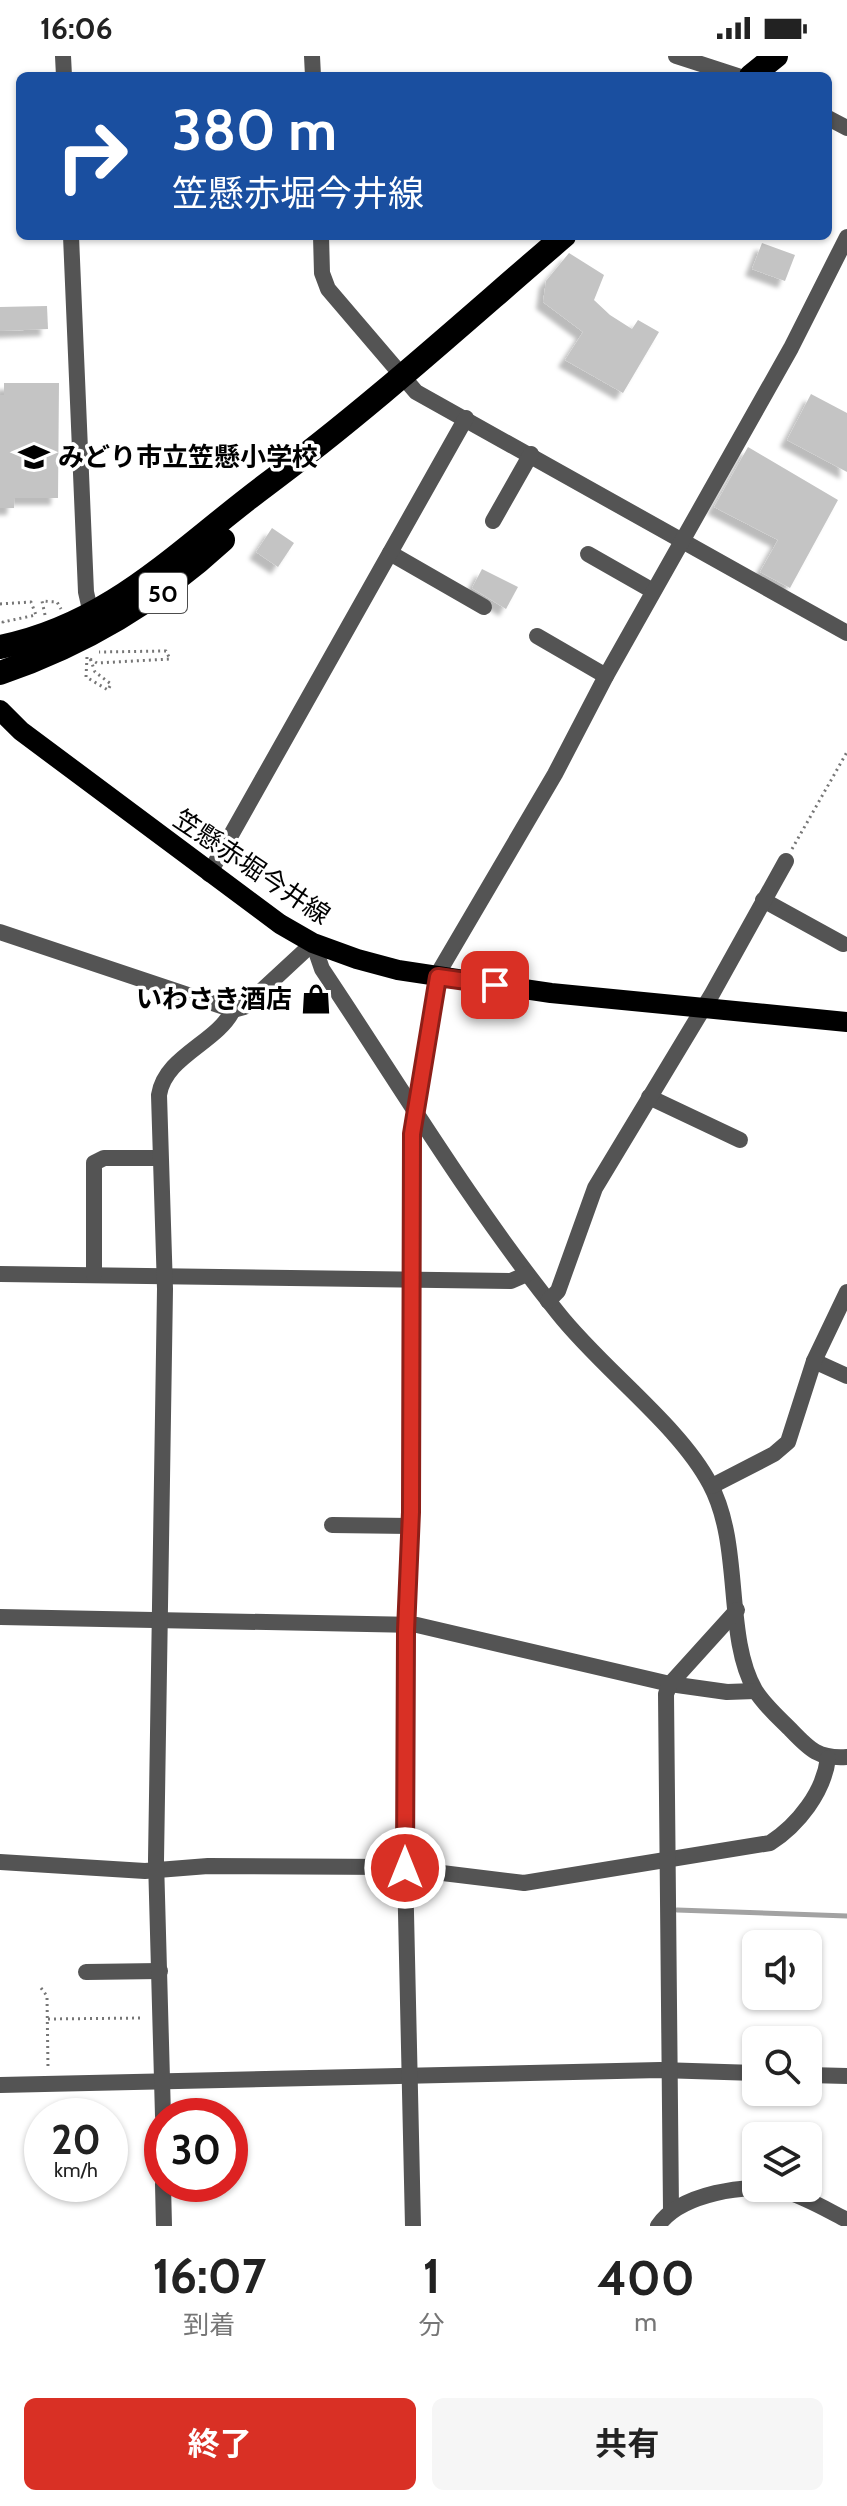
<!DOCTYPE html>
<html lang="ja">
<meta charset="utf-8">
<style>
body{margin:0;font-family:Cabin,"Noto Sans JP",sans-serif;background:#f6f6f6;color:#222;height:100vh;display:flex;flex-direction:column;font-size:30px;white-space:nowrap}
*{box-sizing:border-box;margin:0}
p{font-size:26px;color:#767676}
.icon{flex:none;width:44px;height:44px;fill:none;stroke:currentColor;stroke-width:2;stroke-linecap:round;stroke-linejoin:round}
.map{position:relative;height:2170px;overflow:hidden}
.side{display:flex;flex-direction:column;background:#fff;flex:1}
.side>*{flex:none}
.banner{position:absolute;left:16px;top:16px;width:816px;height:168px;border-radius:12px;box-shadow:0 2px 6px #0004;background:#1a4fa0;color:#fff;overflow:hidden}
.fabs{position:absolute;left:742px;top:1874px;display:grid;gap:16px}
.fabs a{display:grid;place-items:center;width:80px;height:80px;border-radius:12px;background:#fff;box-shadow:0 2px 6px #0004;font-size:40px}
.speed{position:absolute;left:24px;top:2042px;display:flex;gap:16px;font-size:40px;font-weight:700;text-align:center}
.speed>*{display:grid;place-content:center;width:104px;height:104px;border-radius:50%;background:#fff;box-shadow:0 2px 6px #0004;line-height:1}
.speed small{font-size:20px;font-weight:400}
.speed .limit{border:12px solid #d22;background:#fff;color:#111}
.pin{position:absolute;display:grid;place-items:center;width:68px;height:68px;color:#fff;margin:-34px;border-radius:16px;box-shadow:0 4px 12px #0006}
.me{position:absolute;width:88px;margin:-44px;rotate:0deg;stroke-linejoin:round;filter:drop-shadow(0 0 6px #0008)}
.turn{display:flex;align-items:center;gap:28px;height:168px;padding:0 24px;font-size:36px}
.turn .icon{width:104px;height:104px;stroke-width:2.5}
.turn b{display:block;font-size:56px;line-height:68px}
.eta{display:flex;justify-content:space-evenly;align-items:center;height:136px;text-align:center}
.eta b{font-size:48px;font-weight:700;line-height:56px}
.primary-button{display:flex;gap:16px;margin-top:auto;padding:16px 24px}
.primary-button a{flex:1;height:92px;border-radius:12px;background:#d93025;color:#fff;font-size:32px;font-weight:700;line-height:92px;text-align:center}
.primary-button a+a{background:#f6f6f6;color:#222}
.status{display:flex;justify-content:space-between;align-items:center;height:56px;padding:0 40px;background:#fff;direction:ltr}
.status svg{height:22px;fill:currentColor}
.map>svg:first-child{display:block}
.lines{fill:none;stroke-linecap:round;stroke-linejoin:round}
.stream{stroke:#a2a2a2;stroke-width:5}
.building{fill:#c4c4c4;filter:url(#shadow)}
.path{stroke:#767676;stroke-width:3;stroke-dasharray:2 4;stroke-linecap:butt}
.minor{stroke:#545454;stroke-width:16}
.major{stroke:#000;stroke-width:20}
.highway{stroke:#000;stroke-width:24}
.route-casing{stroke:#8d1f18;stroke-width:20}
.route{stroke:#d93025;stroke-width:14}
.labels{text-anchor:middle;dominant-baseline:central;stroke-width:7;stroke-linejoin:round;paint-order:stroke}
.shield{fill:#fff;stroke:#4c4c4c;stroke-width:2}
.shield-label{font-size:24px;font-weight:bold;fill:#000}
.poi-label{font-size:26px;font-weight:bold;fill:#000;stroke:#fff;text-anchor:start}
.street-label{font-size:26px;fill:#000;stroke:#fff}
</style>
<div class="status"><b>16:06</b><svg viewBox="0 0 49 12"><path d="M0 12V9h3v3zM5 12V6h3v6zM10 12V3h3v9zM15 12V0h3v12zM26 1h20v11H26zM47 4h2v5h-2z"/></svg></div>
<div class="map">
<svg width="847" height="2170" viewBox="0 0 847 2170">
<defs>
<filter id="shadow"><feDropShadow dx="-7" dy="7" stdDeviation="2" flood-color="#0004"/></filter>
</defs>
<rect width="100%" height="100%" fill="#fff"/>
<g class="lines">
<path class="stream" d="M677 1854 847 1860"/>
</g>
<g class="building">
<path d="M762 187 795 199 785 225 752 213Z"/>
<path d="M569 197 604 219 594 244 610 259 632 273 638 264 659 276 623 337 565 304 583 276 543 246 546 225Z"/>
<path d="M47 250 48 273 0 275V251Z"/>
<path d="M4 327H59L58 442H15L14 452H0V339H4Z"/>
<path d="M811 338 847 357V416L787 384Z"/>
<path d="M748 391 838 444 790 532 760 516 778 484 714 451Z"/>
<path d="M272 472 294 487 278 511 256 496Z"/>
<path d="M482 513 518 531 506 553 472 532Z"/>
</g>
<g class="lines">
<g class="path">
<path d="M0 548 31 546 36 559 3 566 4 570"/>
<path d="M45 559 42 545 57 546 61 553"/>
<path d="M87 601 86 621 108 634 111 628 95 616 90 602"/>
<path d="M90 603 97 607 170 603 166 595 99 596"/>
<path d="M792 793 847 696"/>
<path d="M41 1932 47 1940 48 2012"/>
<path d="M48 1963 144 1962"/>
</g>
<g class="minor">
<path d="M63 0 64 20"/>
<path d="M312 0 313 20"/>
<path d="M676 0 738 20"/>
<path d="M828 62 847 72"/>
<path d="M71 180 86 536 91 558"/>
<path d="M321 180 322 217 328 233 416 336 847 577"/>
<path d="M493 465 531 398"/>
<path d="M390 497 484 551"/>
<path d="M588 498 653 535"/>
<path d="M537 580 606 620"/>
<path d="M209 818 466 362"/>
<path d="M763 844 843 888"/>
<path d="M0 876 233 954 244 951 313 887"/>
<path d="M313 887 322 913C399 1028 471 1149 558 1257 602 1313 679 1369 710 1428 743 1489 724 1580 755 1634 764 1649 779 1662 791 1674 810 1694 819 1703 847 1701"/>
<path d="M649 1041 740 1084"/>
<path d="M0 1218 511 1225 527 1218"/>
<path d="M94 1219V1107L104 1102H159"/>
<path d="M548 1245 558 1235 595 1132 712 938 786 805"/>
<path d="M814 1305 847 1320"/>
<path d="M712 1430 774 1398 788 1386 814 1305 847 1236"/>
<path d="M332 1469 410 1470"/>
<path d="M0 1561 417 1569 670 1628 727 1636 755 1635"/>
<path d="M0 1806 145 1815 208 1810 393 1811 524 1827 770 1787C798 1769 824 1736 828 1702"/>
<path d="M86 1916 160 1915"/>
<path d="M808 2019 847 2020"/>
<path d="M0 2029 660 2014 756 2017"/>
<path d="M163 2060 156 1804 165 1233 159 1039C165 1000 217 987 233 954"/>
<path d="M163 2128 164 2170"/>
<path d="M671 2154 666 1638 670 1628 737 1554"/>
<path d="M413 2170 405 1812 406 1575 411 1456 412 1078 435 931 440 914 555 718 606 620 791 292 847 181"/>
<path d="M658 2170C679 2138 748 2126 784 2135 806 2141 827 2154 847 2164"/>
</g>
<path class="major" d="M0 654 21 675 280 868 313 887 357 903 398 914 551 937 847 966"/>
<g class="highway">
<path d="M751 20 776 0"/>
<path d="M0 591C111 569 180 493 266 429 370 352 466 264 564 180"/>
<path d="M0 617C85 588 157 545 223 484"/>
</g>
</g>
<g class="lines">
<g class="route-casing">
<path id="route" d="M405 1812 406 1575 411 1456 412 1078 438 921 495 929"/>
</g>
<use href="#route" class="route"/>
</g>
<defs>
<g id="school-bare" transform="scale(2.4)"><path d="M0-5L7-2L0 1L-7-2ZM-4 1L0 2.5L4 1V4Q0 6-4 4Z" fill="#000" stroke="#fff" stroke-width="2.5" paint-order="stroke"/></g>
<g id="shop-bare" transform="scale(2.4)"><path d="M-5-2.5h2.3a2.7 3.5 0 0 1 5.4 0H5L5.5 6h-11ZM-1.5-2.5h3a1.5 2.3 0 0 0-3 0Z" fill="#000" stroke="#fff" stroke-width="2.5" paint-order="stroke"/></g>
</defs>
<g fill-rule="evenodd">
<use href="#school-bare" x="34" y="401"/>
<use href="#shop-bare" x="316" y="943"/>
</g>
<g class="labels">
<rect class="shield" x="139" y="517" width="48" height="40" rx="6"/>
<g class="shield-label">
<text x="163" y="537">50</text>
</g>
<g class="poi-label">
<text x="58" y="401">みどり市立笠懸小学校</text>
<text x="292" y="943" text-anchor="end">いわさき酒店</text>
</g>
<g class="street-label">
<text transform="translate(252 811) rotate(34)">笠懸赤堀今井線</text>
</g>
</g>
</svg>
<div class="fabs">
<a><svg class="icon" aria-label="sound" viewBox="0 0 24 24"><path d="M4 9h4l5-4v14l-5-4H4zM17 9q2 3 0 6"/></svg></a>
<a><svg class="icon" aria-label="search" viewBox="0 0 24 24"><circle cx="10" cy="10" r="6"/><path d="M15 15l6 6"/></svg></a>
<a><svg class="icon" aria-label="layers" viewBox="0 0 24 24"><path d="M12 4l9 5-9 5-9-5zM3 14l9 5 9-5"/></svg></a>
</div>
<div class="speed"><div>20<small>km/h</small></div><div class="limit">30</div></div>
<div class="pin" style="left:495px;top:929px;background:#d93025"><svg class="icon" aria-label="arrive" viewBox="0 0 24 24"><path d="M6 21V4h12l-3 4 3 4H6"/></svg></div>
<svg class="me" style="left:405px;top:1812px" viewBox="-20 -20 40 40"><circle r="17" fill="#d93025" stroke="#fff" stroke-width="3"/><path d="M0-11L8 9 0 5-8 9z" fill="#fff"/></svg>
<div class="banner">
<div class="turn"><svg class="icon" aria-label="right" viewBox="0 0 24 24"><path d="M7 20v-9h11M14 6l5 5-5 5"/></svg><div><b>380 m</b>笠懸赤堀今井線</div></div>
</div>
</div>
<section class="side">
<div class="eta">
<div><b>16:07</b><p>到着</p></div>
<div><b>1</b><p>分</p></div>
<div><b>400</b><p>m</p></div>
</div>
<div class="primary-button"><a>終了</a><a>共有</a></div>
</section>
